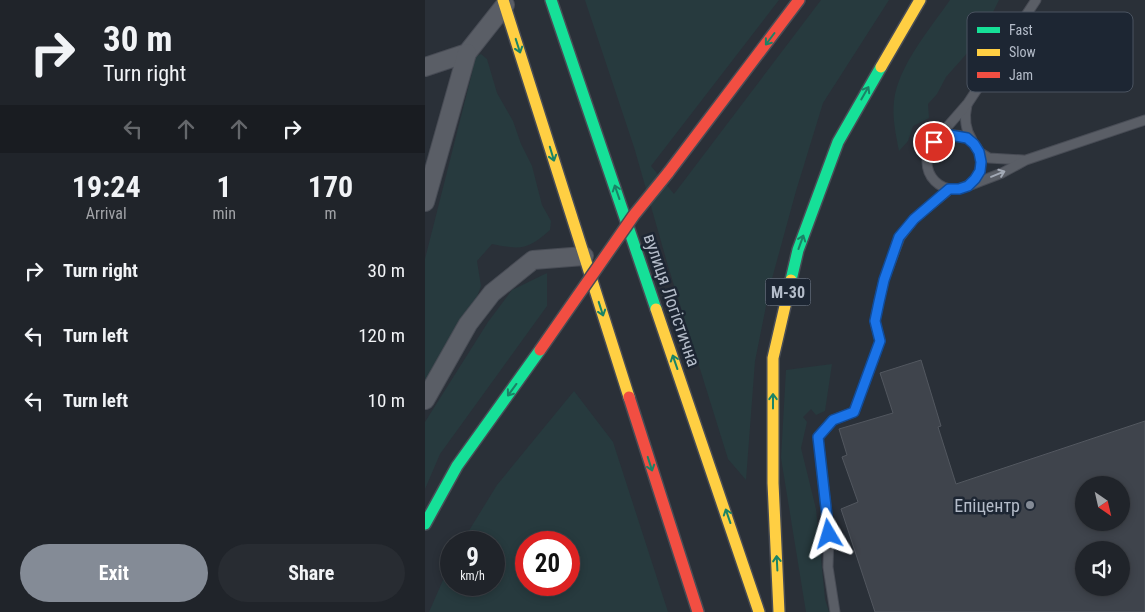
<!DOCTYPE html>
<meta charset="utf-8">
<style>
body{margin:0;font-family:"Roboto Condensed",sans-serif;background:#282c32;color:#f1f3f6;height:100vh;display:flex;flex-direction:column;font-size:19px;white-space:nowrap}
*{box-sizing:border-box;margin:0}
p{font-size:16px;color:#a2a4a8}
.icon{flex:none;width:28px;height:28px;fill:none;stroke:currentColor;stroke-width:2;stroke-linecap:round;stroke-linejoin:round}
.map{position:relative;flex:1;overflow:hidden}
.side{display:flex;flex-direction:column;background:#20242a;width:425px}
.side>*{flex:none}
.top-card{background:#20242a;color:#f1f3f6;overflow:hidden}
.needle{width:32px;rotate:146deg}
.controls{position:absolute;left:650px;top:476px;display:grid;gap:10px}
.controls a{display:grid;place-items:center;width:55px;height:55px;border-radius:50%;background:#20242a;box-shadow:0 2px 8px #0003,0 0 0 1px #3d4147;font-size:25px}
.speed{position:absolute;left:15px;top:531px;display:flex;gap:10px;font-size:25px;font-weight:700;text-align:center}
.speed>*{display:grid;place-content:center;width:65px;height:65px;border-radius:50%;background:#20242a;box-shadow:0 2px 8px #0003,0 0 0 1px #3d4147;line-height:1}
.speed small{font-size:12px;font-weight:400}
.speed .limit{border:8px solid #d22;background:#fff;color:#111}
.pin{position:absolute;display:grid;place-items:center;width:42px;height:42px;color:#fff;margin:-21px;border:2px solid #fff;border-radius:50%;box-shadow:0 1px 5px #0007}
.me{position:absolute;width:55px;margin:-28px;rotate:353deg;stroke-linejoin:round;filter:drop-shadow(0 0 4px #0008)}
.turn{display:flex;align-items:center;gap:18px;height:105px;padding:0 20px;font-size:22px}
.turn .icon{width:65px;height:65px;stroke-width:2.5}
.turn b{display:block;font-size:35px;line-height:42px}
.lanes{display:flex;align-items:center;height:48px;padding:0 20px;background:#0003;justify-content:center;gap:25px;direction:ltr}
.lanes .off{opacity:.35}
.eta{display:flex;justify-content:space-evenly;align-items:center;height:85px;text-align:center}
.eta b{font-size:30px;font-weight:700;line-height:35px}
.action{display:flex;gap:10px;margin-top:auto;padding:10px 20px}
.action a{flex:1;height:58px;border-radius:30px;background:#848b96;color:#fff;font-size:20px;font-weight:700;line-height:58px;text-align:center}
.action a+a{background:#282c32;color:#f1f3f6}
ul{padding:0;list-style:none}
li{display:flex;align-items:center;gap:15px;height:65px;padding:0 20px}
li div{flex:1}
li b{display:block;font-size:19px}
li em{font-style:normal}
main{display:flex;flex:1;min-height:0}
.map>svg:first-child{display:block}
.green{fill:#273a3e;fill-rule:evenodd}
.building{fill:#3f444c;stroke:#52575f;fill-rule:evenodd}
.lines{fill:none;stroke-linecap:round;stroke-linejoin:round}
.lane-casing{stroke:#484c55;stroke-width:11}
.street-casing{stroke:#484c55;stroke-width:20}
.fast-casing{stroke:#484c55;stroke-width:14}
.slow-casing{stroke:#484c55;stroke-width:14}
.jam-casing{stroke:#484c55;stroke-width:14}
.lane{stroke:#5a5e66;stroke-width:9}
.street{stroke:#5a5e66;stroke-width:18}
.fast{stroke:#16e098;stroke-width:11}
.slow{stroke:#ffcf43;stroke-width:11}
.jam{stroke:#f24e42;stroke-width:11}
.jam-bridge-casing{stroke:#474c53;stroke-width:14;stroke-linecap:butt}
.jam-bridge{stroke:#f24e42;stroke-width:11}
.oneway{stroke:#1a8366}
.oneway2{stroke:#a2a9b5}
.route-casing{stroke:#114b97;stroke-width:12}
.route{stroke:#1a73e8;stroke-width:9}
.poi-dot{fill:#848b96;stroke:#1d2633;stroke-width:2}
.labels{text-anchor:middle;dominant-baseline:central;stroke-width:5;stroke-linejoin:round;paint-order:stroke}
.shield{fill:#1d2633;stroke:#878f9c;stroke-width:1}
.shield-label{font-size:16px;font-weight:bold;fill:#b4bcc9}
.street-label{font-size:18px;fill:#b4bcc9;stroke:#1d2633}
.poi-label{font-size:18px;fill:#b4bcc9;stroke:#1d2633;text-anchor:end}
.key{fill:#1d2633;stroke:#4a5360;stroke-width:1}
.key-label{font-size:14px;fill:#b4bcc9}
</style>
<main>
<section class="side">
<div class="top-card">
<div class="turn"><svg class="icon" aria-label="right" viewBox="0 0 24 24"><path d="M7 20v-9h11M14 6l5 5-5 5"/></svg><div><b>30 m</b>Turn right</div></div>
<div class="lanes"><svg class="icon off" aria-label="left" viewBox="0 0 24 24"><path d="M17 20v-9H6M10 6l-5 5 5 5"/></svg><svg class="icon off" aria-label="ahead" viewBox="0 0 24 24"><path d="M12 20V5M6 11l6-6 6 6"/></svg><svg class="icon off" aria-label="ahead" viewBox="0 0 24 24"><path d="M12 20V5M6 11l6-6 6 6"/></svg><svg class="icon" aria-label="right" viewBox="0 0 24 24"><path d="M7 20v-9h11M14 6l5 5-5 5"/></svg></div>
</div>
<div class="eta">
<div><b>19:24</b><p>Arrival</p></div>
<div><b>1</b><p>min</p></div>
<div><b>170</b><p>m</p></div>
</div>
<ul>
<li><svg class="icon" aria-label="right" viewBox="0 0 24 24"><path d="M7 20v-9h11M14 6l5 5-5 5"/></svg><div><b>Turn right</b></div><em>30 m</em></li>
<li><svg class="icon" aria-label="left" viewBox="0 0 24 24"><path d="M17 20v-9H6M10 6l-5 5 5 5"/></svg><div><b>Turn left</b></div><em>120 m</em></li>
<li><svg class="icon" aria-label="left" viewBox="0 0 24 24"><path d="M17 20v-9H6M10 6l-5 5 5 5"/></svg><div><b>Turn left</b></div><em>10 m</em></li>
</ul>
<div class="action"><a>Exit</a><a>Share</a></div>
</section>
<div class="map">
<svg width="720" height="612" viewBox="0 0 720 612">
<rect width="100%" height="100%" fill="#2a3038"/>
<g class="green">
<path d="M160 0H354L226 166 249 194 396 0H464L398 103 371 191 345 286 330 361 321 480 303 459 243 266 209 147Z"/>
<path d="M525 0H574L565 18 569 31 552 42 521 77 512 94 503 104 504 118 488 126 483 141 474 151C471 135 467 118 469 101 473 66 505 29 525 0Z"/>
<path d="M56 54 62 59 72 93 88 121 96 144 107 166 117 205 126 221 125 230C102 250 97 250 67 244L52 261 56 286 52 297 44 307 29 340 0 385V259L47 73 49 57Z"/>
<path d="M122 273V306L15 454 0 489V422L63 322 87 290Z"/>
<path d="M407 364 400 411 391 415 386 409 378 417 382 422 376 448 391 509 400 599 404 612H381L356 458 361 370Z"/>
<path d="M149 391 188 442 243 612H4L26 562V585H69V542H37L72 485ZM101 542H144V585H101Z"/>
</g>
<path class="building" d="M496 360 516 426 513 427 531 484 720 421V612H450L416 509 433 502 417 457 422 455 414 429 468 413 455 373ZM659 485H696V522H659ZM659 550H696V588H659Z"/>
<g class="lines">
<g class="lane-casing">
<g id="lane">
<path d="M542 105C539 118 540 129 547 140"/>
<circle cx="529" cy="162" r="27"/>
<path d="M509 142 543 103 611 0"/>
<path d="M554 152 564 158 598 160"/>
<path d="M543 186 577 173 601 160 720 120"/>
<path d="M410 612 403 567 404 534 393 437 408 420 429 412 455 341 450 321 454 301 459 280 475 237 489 219 525 189"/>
</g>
</g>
<g class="street-casing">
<g id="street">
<path d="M0 67 42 53 80 5"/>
<path d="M0 202 42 53"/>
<path d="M0 400 43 324 67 293 108 260 159 256"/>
</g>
</g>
<g class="fast-casing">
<g id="fast">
<path d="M126 0 231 309"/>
<path d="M366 280 373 250 413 142 456 67"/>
<path d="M0 524 32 466 115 350"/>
</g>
</g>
<g class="slow-casing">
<g id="slow">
<path d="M78 0 204 397"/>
<path d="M456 67 495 0"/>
<path d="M231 309 334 612"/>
<path d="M354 612 348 483V358L366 280"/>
</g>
</g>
<g class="jam-casing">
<g id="jam">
<path d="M243 173 374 0"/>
<path d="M204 397 273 612"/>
</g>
</g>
<use href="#lane" class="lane"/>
<use href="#street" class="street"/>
<use href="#fast" class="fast"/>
<use href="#slow" class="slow"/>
<use href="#jam" class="jam"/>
<g class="jam-bridge-casing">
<path id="jam-bridge" d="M115 350 209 215 243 173"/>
</g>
<use href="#jam-bridge" class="jam-bridge"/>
</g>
<defs><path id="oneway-shaft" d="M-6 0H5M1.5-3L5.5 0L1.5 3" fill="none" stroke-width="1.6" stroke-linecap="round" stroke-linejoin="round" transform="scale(1.25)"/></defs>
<g class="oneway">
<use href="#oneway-shaft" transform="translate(345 39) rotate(127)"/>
<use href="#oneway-shaft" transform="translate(93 46) rotate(72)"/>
<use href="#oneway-shaft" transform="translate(440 93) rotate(-60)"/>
<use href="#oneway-shaft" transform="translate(127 154) rotate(73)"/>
<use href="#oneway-shaft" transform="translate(192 192) rotate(-109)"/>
<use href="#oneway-shaft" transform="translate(376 242) rotate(-70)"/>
<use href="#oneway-shaft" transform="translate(176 309) rotate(72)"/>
<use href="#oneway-shaft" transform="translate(250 362) rotate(-109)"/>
<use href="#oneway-shaft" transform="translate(87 390) rotate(126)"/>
<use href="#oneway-shaft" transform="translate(348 401) rotate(-90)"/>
<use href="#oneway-shaft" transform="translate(225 464) rotate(72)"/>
<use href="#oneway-shaft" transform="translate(303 516) rotate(-109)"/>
<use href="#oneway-shaft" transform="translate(352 563) rotate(-93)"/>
</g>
<use class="oneway2" href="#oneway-shaft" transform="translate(573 174) rotate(-22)"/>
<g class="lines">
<g class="route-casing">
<path id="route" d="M404 534 393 437 408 420 429 412 455 341 450 321 454 302 459 280 474 237 489 219 524 189H534L543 186 550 179 555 171 556 162 554 152 549 144 542 138 525 135 509 142"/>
</g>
<use href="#route" class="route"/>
</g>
<circle class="poi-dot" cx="605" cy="505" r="5"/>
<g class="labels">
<rect class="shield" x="340.5" y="278.5" width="45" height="27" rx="4"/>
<g class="shield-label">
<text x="363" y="292">М-30</text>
</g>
<g class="street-label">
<text transform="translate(247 300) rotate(71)">вулиця Логістична</text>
</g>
<g class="poi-label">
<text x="595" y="505">Епіцентр</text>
</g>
</g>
<rect x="542" y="12" width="166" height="80" rx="8" class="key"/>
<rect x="552" y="27" width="23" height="6" fill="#16e098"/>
<rect x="552" y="49" width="23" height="7" fill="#ffcf43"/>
<rect x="552" y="72" width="23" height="6" fill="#f24e42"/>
<g class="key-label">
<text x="584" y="35">Fast</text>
<text x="584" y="57">Slow</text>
<text x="584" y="80">Jam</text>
</g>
</svg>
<div class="controls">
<a><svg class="needle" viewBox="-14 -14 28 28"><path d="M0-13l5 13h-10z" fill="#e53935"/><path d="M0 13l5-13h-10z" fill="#a2a4a8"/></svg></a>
<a><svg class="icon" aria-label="sound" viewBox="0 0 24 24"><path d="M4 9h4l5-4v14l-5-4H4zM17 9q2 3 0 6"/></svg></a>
</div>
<div class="speed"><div>9<small>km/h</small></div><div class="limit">20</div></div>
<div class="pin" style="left:509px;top:142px;background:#d93025"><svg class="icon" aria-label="arrive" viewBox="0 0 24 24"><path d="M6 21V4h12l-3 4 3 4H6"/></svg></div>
<svg class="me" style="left:404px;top:534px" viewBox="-20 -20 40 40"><path d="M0-17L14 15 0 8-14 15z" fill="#1a73e8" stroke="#fff" stroke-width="4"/></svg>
</div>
</main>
